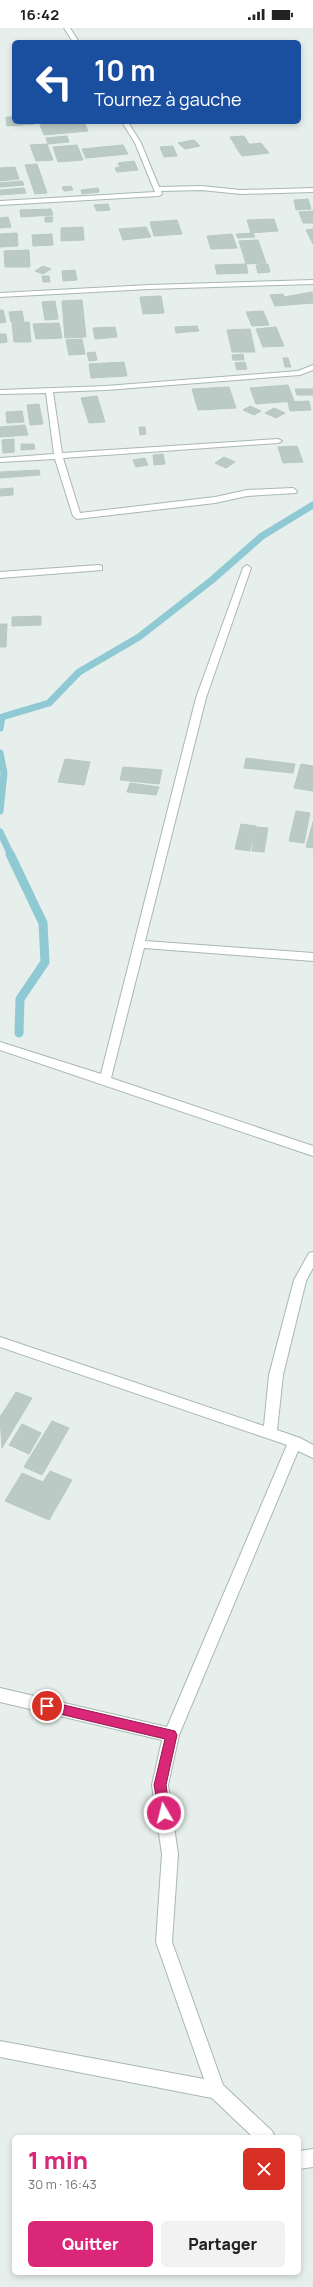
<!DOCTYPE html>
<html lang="fr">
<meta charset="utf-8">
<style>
body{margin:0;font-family:Manrope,sans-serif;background:#f2f2f2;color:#222;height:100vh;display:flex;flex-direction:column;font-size:15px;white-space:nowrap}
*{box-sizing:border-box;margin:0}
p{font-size:13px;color:#767676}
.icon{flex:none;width:22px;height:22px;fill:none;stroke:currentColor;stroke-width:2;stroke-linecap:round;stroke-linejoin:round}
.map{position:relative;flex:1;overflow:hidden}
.details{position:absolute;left:12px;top:2107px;width:289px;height:140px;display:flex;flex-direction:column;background:#fff;border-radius:6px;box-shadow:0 2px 6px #0003}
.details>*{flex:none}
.top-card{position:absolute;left:12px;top:12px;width:289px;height:84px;border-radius:6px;box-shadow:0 2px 6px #0003;background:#1a4fa0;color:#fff;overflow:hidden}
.pin{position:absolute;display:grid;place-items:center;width:34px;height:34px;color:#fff;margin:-17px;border:2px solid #fff;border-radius:50%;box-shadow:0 1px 4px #0007}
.me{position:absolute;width:44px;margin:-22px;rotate:352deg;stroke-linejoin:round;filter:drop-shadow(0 0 3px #0008)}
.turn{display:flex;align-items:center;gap:14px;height:84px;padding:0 16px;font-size:18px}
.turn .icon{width:52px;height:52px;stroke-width:2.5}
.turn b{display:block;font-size:28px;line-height:34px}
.round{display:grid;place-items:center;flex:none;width:42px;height:42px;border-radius:6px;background:#f2f2f2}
.summary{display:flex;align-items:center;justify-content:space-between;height:68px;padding:0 16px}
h1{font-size:24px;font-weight:800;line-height:30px;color:#db2777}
.action{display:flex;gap:8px;margin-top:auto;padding:8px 16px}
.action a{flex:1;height:46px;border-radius:6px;background:#db2777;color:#fff;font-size:16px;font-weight:800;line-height:46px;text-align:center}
.action a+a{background:#f2f2f2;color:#222}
.status{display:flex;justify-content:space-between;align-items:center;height:28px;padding:0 20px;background:#fff;direction:ltr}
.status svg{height:11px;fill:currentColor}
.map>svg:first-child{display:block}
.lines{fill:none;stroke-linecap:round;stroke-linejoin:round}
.stream-far1{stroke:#8ec9d4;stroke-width:7}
.stream{stroke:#8ec9d4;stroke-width:9}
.building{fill:#bbcac4;stroke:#b8c9c2}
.minor-casing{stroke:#a8b8b2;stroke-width:2}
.minor{fill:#fff;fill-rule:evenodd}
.route{fill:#db2777;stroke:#8e194d}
</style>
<div class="status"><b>16:42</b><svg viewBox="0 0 49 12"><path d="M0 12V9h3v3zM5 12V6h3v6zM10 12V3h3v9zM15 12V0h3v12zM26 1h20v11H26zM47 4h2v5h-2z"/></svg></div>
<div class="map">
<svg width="313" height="2259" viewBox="0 0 313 2259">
<rect width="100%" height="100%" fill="#e6efeb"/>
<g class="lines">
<g class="stream-far1">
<path d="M0 700 2 689 49 675 79 644 139 609 212 552 262 508 313 477"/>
<path d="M0 725 4 745 0 783"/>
<path d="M0 804 11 827"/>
</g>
<path class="stream" d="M10 826 43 895 45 934 20 971 19 1005"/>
</g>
<g class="building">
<path d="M6 89H14V94H35V96L7 98Z"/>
<path d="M70 94H84L88 103 44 107 40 97Z"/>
<path d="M67 108 69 114 48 116 46 110Z"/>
<path d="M244 108 249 116 235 117 230 109Z"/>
<path d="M194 112 200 118 185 121 178 115Z"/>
<path d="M261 115 269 125 242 128 235 118Z"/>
<path d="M47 116 53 132 36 133 30 117Z"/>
<path d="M77 117 83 132 58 134 53 119Z"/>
<path d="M123 117 128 126 86 130 82 121Z"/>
<path d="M173 118 177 128 164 129 160 119Z"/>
<path d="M134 133 138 142 117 144 115 140 120 139 118 135Z"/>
<path d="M37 136 47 165 35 166 25 137Z"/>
<path d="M15 139 19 151 0 153V140Z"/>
<path d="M22 153 24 157 0 159V155Z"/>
<path d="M71 158 73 162 64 163 62 159Z"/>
<path d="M24 160 26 165 0 167V162Z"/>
<path d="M98 160 99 164 82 166 81 162Z"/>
<path d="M308 171 311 181 296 182 294 172Z"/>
<path d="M108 176 110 182 97 183 94 177Z"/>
<path d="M51 181 53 187 21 189 20 182Z"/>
<path d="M313 183V195H303L299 184Z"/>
<path d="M8 189 11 199 0 200V190Z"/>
<path d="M45 189H53L52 194H45Z"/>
<path d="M274 191 278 203 251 205 247 192Z"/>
<path d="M177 192 182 206 154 208 150 194Z"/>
<path d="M83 199 84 212 61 213V200Z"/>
<path d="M146 199 151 209 123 212 119 201Z"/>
<path d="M313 201V216L306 202Z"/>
<path d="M17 205 18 218 0 219V206Z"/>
<path d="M253 205 255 209 238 210 236 206Z"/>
<path d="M52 206 53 217 33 218 32 207Z"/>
<path d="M232 206 237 220 211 221 207 208Z"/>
<path d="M258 212 266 235 246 236 239 213Z"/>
<path d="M29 222 30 239H5L4 223Z"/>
<path d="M246 236 248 245 217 246 215 237Z"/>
<path d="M268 236 270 244 258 245 256 237Z"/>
<path d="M43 238 51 241 43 246 35 243Z"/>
<path d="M75 242 77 252 63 253 62 243Z"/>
<path d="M42 248H49L50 254H43Z"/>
<path d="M312 264 313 275 275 278 270 267 283 266 284 269Z"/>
<path d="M161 268 164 285 143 286 140 269Z"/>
<path d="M82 272 86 309 65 310 62 273Z"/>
<path d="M55 273 58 291 45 292 42 274Z"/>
<path d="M0 282H3L6 294 0 295Z"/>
<path d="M22 283 24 293 11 294 9 284Z"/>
<path d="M263 283 269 297 252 298 246 284Z"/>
<path d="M29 294 31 314H14L12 295Z"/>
<path d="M59 295 62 310 36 311 33 296Z"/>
<path d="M197 298 199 303 176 305 175 299Z"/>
<path d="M115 299 117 309 95 311 93 300Z"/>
<path d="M276 299 284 318 263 319 256 301Z"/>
<path d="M250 301 255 324H232L227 302Z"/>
<path d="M0 306H6L7 314 0 315Z"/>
<path d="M82 311 85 326 69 327 66 312Z"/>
<path d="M95 324 97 332 89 333 87 325Z"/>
<path d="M243 326 244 332H233L232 327Z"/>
<path d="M283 330H288L291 339H285Z"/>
<path d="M124 334 127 348 91 350 89 336Z"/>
<path d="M245 334 247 341 237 342 235 335Z"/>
<path d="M288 357 294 373 256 376 250 360Z"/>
<path d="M229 359 236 380 198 382 192 361Z"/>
<path d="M295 361H313V367H297Z"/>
<path d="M97 368 105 394 89 395 81 370Z"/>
<path d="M309 373 311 382 290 383 288 374Z"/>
<path d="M39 376 43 396 30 397 27 377Z"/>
<path d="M250 378 261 383 254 387 243 382Z"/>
<path d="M274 380 285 385 276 390 265 385Z"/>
<path d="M22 383 24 394 7 395 6 384Z"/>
<path d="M25 397 28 407 0 409V399Z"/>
<path d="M139 399H145L146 406 140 407Z"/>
<path d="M14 411V424L3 425 2 412Z"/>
<path d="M21 416H34L35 421 21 422Z"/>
<path d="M297 418 303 434 283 435 278 419Z"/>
<path d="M163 426 165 436 154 437 153 427Z"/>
<path d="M224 429 235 434 226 440 215 435Z"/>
<path d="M145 430 148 437 136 439 133 432Z"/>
<path d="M39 442 40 447 0 450V444Z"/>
<path d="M13 460V467L0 468V461Z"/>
<path d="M41 588V597L12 598V589Z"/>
<path d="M0 596H7L6 619H0Z"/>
<path d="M246 730 295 736 293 745 244 740Z"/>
<path d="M65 731 90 734 84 757 58 754Z"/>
<path d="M301 736 313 738V763L294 760Z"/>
<path d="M123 739 162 742 159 756 120 752Z"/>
<path d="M130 755 159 759 156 767 127 764Z"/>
<path d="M296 783 310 785 304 815 289 813Z"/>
<path d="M313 794V820L306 819Z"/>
<path d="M241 796 256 798 250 823 235 821Z"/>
<path d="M256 799 268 800 264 824 252 823Z"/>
<path d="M16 1364 32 1370 2 1420 0 1389Z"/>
<path d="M52 1393 69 1400 42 1447 24 1439Z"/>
<path d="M22 1396 41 1405 29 1426 9 1417Z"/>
<path d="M50 1443 72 1452 49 1492 5 1473 22 1445 43 1454Z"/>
</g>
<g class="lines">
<g class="minor-casing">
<g id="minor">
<path d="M64 0H70L79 14H73Z"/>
<path d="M122 94H128L141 115 159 159 201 158 241 162 313 160V164L241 166 201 162 161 163 162 166 159 168 0 177V173L155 164 135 115Z"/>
<path d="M313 252V256L149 261 0 269V265L149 257Z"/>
<path d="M313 337V342L300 347 106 362 53 364 62 425 278 411 282 413 278 415 63 430 80 485 215 469 247 462 293 460 297 463 296 465 247 468 215 475 77 491 73 488 55 431 0 434V430L54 426 46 365 0 366V362L106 358 298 343Z"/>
<path d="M99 537 102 538V542L0 550V544Z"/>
<path d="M247 537 251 540 206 670 145 913 313 925V933L144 920 111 1050 313 1118V1128L0 1022V1014L101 1046 196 670 243 540Z"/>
<path d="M313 1224V1240L306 1253 283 1347 277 1402 300 1410 313 1417V1430L298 1423 179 1707 168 1757 178 1826 172 1914 223 2057 272 2103 275 2109H253L212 2070 0 2029V2013L204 2051 156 1914 162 1826 152 1757 162 1712 0 1674V1660L167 1699 287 1417 0 1319V1309L264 1398 269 1347 294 1252 309 1225Z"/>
<path d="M313 2121V2139L299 2141V2123Z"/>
</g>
</g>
<use href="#minor" class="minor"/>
</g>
<path class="route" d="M47 1673 175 1703 177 1707 166 1757 170 1785 168 1789 164 1791 160 1789 154 1757 165 1711 47 1683 43 1682 41 1678 43 1674Z"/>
</svg>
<div class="pin" style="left:47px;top:1678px;background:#d93025"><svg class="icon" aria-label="arrive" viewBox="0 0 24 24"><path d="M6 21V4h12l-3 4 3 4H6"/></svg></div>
<svg class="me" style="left:164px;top:1785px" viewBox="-20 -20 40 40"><circle r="17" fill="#db2777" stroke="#fff" stroke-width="3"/><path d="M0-11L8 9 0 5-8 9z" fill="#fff"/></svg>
<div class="top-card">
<div class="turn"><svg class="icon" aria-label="left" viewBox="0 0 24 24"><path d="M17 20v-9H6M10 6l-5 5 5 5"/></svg><div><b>10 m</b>Tournez à gauche</div></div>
</div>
<section class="details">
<div class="summary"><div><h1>1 min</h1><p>30 m · 16:43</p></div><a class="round" style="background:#d93025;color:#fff"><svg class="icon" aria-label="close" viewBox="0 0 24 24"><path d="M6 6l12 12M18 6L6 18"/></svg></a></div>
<div class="action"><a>Quitter</a><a>Partager</a></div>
</section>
</div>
